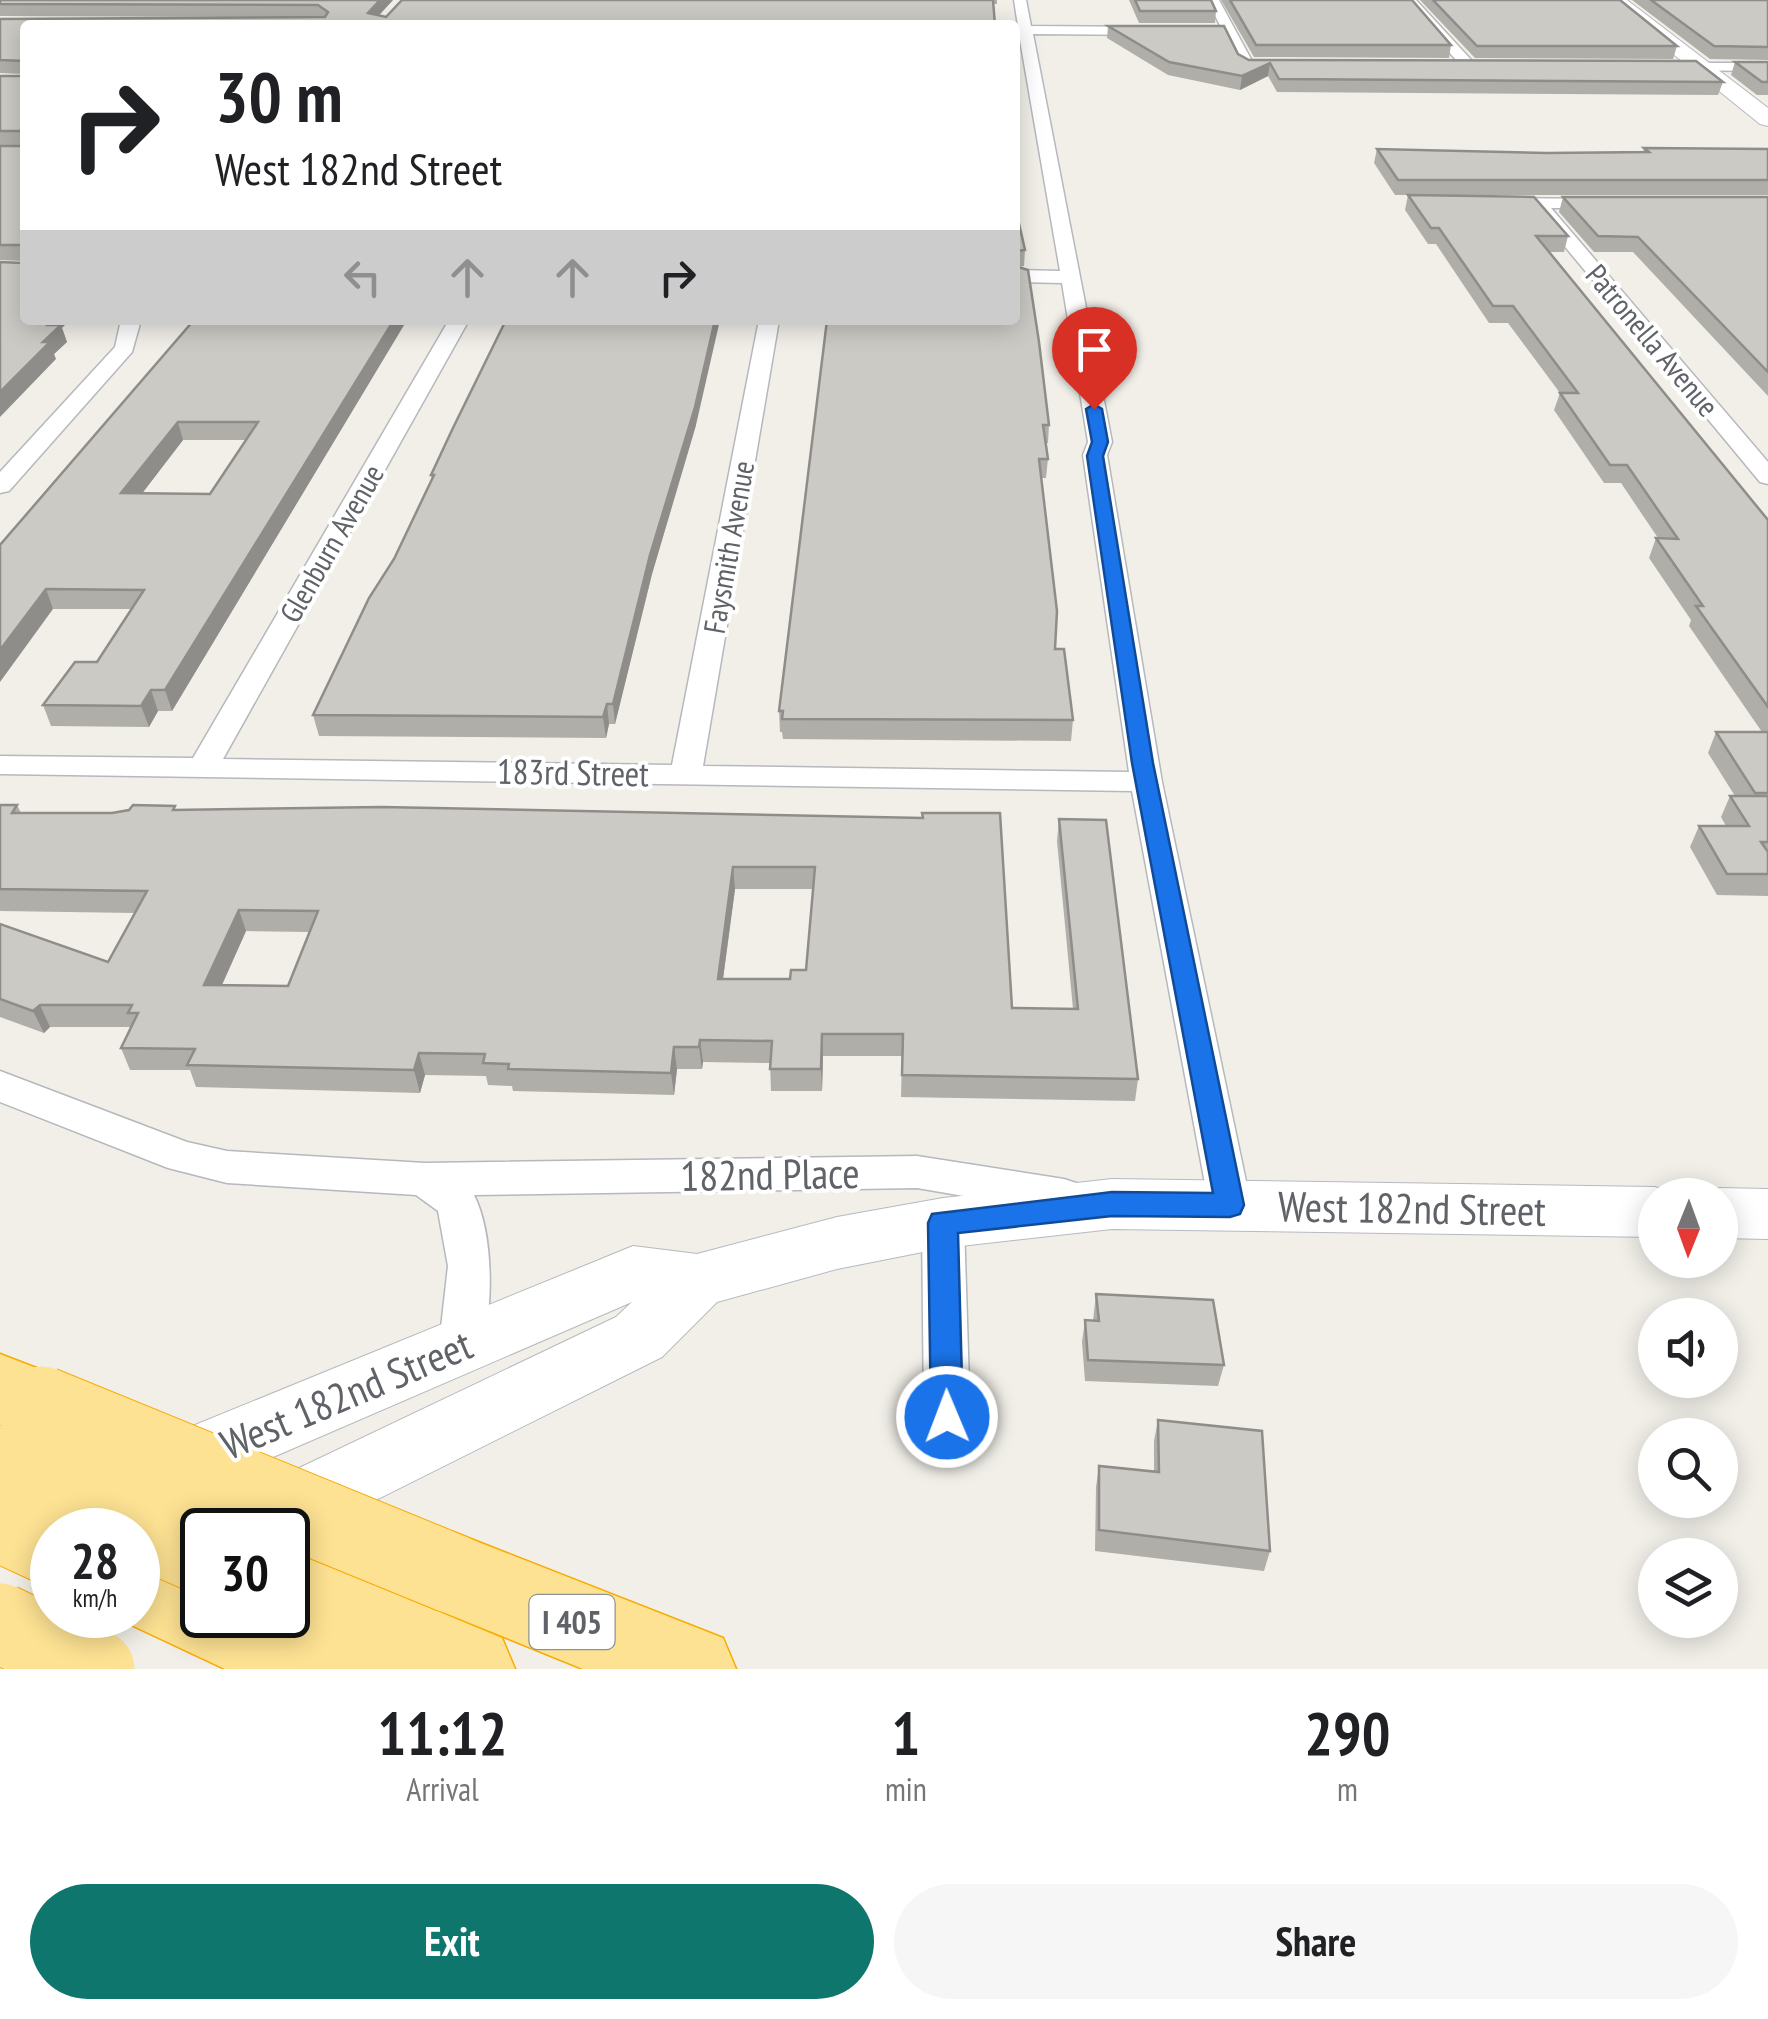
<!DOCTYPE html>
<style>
body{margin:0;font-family:"PT Sans Narrow",sans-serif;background:#f6f6f6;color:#202124;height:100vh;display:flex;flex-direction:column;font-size:38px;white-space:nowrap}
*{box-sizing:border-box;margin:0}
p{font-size:32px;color:#757577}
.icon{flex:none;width:55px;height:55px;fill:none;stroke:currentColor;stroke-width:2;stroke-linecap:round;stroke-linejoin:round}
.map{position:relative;height:1669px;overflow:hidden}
.drawer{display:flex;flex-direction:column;background:#fff;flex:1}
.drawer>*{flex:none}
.guide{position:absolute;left:20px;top:20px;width:1000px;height:305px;border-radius:10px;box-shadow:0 5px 25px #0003;background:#fff;color:#202124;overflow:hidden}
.needle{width:65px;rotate:181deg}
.buttons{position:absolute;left:1638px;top:1178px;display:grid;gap:20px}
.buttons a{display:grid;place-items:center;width:100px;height:100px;border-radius:50%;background:#fff;box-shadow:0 5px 25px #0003;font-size:50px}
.speed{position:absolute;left:30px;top:1508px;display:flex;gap:20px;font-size:50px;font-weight:700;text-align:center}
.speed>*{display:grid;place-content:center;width:130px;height:130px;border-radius:50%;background:#fff;box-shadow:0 5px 25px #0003;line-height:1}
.speed small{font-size:25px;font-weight:400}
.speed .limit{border:5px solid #111;border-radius:15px;background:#fff;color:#111}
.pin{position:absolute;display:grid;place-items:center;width:85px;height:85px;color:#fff;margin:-102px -42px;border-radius:50% 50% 50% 0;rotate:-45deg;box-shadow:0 0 10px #0007}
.pin .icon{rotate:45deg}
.me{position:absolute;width:110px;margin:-55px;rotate:359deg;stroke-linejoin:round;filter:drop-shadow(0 0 8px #0008)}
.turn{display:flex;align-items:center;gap:35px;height:210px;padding:0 30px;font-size:45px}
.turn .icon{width:130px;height:130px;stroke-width:2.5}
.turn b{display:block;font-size:70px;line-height:85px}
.lanes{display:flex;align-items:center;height:95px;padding:0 30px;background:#0003;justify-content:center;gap:50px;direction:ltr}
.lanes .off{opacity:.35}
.eta{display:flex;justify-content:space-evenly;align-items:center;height:170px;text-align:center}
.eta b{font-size:60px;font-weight:700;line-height:70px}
.action{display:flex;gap:20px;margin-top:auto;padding:20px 30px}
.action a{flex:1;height:115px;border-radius:60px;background:#0f766e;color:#fff;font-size:40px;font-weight:700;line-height:115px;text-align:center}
.action a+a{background:#f6f6f6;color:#202124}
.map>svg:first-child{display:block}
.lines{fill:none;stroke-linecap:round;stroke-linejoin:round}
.street-casing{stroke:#b5b8bc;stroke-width:3}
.secondary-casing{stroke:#b6babf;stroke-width:2}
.highway-casing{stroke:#f9ab00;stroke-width:3}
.street{fill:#fff;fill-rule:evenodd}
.secondary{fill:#fff;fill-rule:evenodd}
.highway{fill:#fde293;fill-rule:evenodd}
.highway-bridge-casing{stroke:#f9ab00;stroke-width:81;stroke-linecap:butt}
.highway-bridge{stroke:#fde293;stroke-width:79}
.wall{fill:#afaea9;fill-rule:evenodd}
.shaded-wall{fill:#8f8d8a}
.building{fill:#cccac5;stroke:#8f8d8a;stroke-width:2.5;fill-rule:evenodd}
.route{fill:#1a73e8;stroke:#114b97;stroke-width:2.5}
.labels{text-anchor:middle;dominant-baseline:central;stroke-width:8;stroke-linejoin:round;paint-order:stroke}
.far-street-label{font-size:30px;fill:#5f6368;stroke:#fff}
.shield{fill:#fff;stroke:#8f9295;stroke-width:2.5}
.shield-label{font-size:32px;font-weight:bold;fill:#5f6368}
.street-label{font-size:35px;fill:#5f6368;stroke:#fff}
.near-street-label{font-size:42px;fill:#5f6368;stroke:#fff}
</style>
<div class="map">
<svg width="1768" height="1669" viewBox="0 0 1768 1669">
<rect width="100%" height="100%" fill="#f1efe8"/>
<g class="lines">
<g class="street-casing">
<g id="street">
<path d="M1014 0H1026L1031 26 1150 27 1157 31 1150 35 1033 34 1112 442 1107 455 1162 782 1251 1205 1245 1217 1230 1222 1215 1217 1209 1205 1132 791 0 774V756L193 758 449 320H469L223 759 672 765 759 320H779L703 766 1129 772 1083 455 1088 442 1062 283 1015 282V270L1060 271 1019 34H1015L1018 26Z"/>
<path d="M1207 0H1219L1252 61H1279L1286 65 1284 68H1242Z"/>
<path d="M1403 0H1416L1474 63V69H1464Z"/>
<path d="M1673 63H1768V71L1668 70 1666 67Z"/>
<path d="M1498 198 1610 199V207L1604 208H1551L1768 462V484L1760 482 1533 208 1492 207V199Z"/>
<path d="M121 320H141L132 352 9 491 0 493V472L115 347Z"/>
<path d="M0 1071 187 1142 227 1151 425 1163 917 1156 1064 1179 1079 1184 1085 1196 1079 1208 1064 1213 917 1188 474 1195C494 1234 495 1319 477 1359L461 1365 445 1359 439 1345 448 1266 438 1211 416 1195 227 1183 168 1168 0 1102Z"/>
<path d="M943 1206 958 1211 964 1223 970 1417 963 1432 947 1438 931 1432 924 1417 922 1223 928 1211Z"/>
</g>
</g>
<g class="secondary-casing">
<g id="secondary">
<path d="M1606 0H1627L1768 108V126L1760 124Z"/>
<path d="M1112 1179 1655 1187 1677 1195H1655V1237L1112 1229 943 1248 837 1269 717 1302 662 1357 288 1544V1530H252L244 1513 255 1489 616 1317 632 1302 176 1499 151 1489 141 1466 151 1443 633 1246 697 1254 837 1217 943 1198Z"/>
<path d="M1720 1188 1768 1189V1239L1720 1238V1195H1700Z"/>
</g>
</g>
<g class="highway-casing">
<g id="highway">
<path d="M0 1354 70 1381 81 1406 70 1431 42 1442 0 1425Z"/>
<path d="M453 1532 723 1638 736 1669H583L423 1604 411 1574 423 1544Z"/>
<path d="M138 1541 202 1570V1615H288V1549L502 1638 515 1669H225L110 1615H138Z"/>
</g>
</g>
<use href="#street" class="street"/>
<use href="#secondary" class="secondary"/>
<use href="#highway" class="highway"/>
<g class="highway-bridge-casing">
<g id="highway-bridge">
<path d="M42 1406 453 1574"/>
<path d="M0 1465 202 1554"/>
<path d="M0 1522 52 1546"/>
<path d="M0 1623 95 1669"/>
</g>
</g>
<use href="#highway-bridge" class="highway-bridge"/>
</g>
<g class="wall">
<path d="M0 0H393L379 15 386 17 402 0H997V4L25 25 62 328 67 342 54 354 56 359 22 261 0 260V146H23L0 145V76H21L22 74 0 73V19L263 17 0 16Z"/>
<path d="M1129 0H1211L1216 11 1215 23H1139Z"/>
<path d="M1221 0H1412L1451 45 1449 58 1254 57Z"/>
<path d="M1420 0H1620L1677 46 1673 59 1475 58Z"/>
<path d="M1632 0H1768V60L1710 59Z"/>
<path d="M1108 26 1238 54 1249 60 1723 82 1718 95 1277 92 1268 76 1240 90 1168 75 1107 38Z"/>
<path d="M1735 62H1768V95H1757L1731 75Z"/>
<path d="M1644 148 1768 149V195H1417L1568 236 1564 252H1549L1768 520V896L1717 895 1690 847 1699 826H1726L1721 817 1730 796H1735L1708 753 1716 732H1762L1689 626 1691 620 1649 558 1656 538H1658L1621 483H1604L1554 410 1560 393 1508 323H1489L1436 244H1428L1405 210 1408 195H1395L1374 163 1377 149 1547 153 1643 152Z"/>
<path d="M1015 182 1017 197 1016 212 1025 250 1024 266 1017 267 1049 425 1048 443H1046L1048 459 1046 478H1041L1055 649 1073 720 1071 741 783 739 782 732H780L779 711 1015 320Z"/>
<path d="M1563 197H1768V396L1633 252H1594L1559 212Z"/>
<path d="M188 320H407L172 711H158L149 727 51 726 43 705 97 662 131 609H53L0 545 189 325ZM183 440H246L210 494 142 493Z"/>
<path d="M696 425 652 574 615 724H609L606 738 319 736 313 715 394 559 432 480 431 475Z"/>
<path d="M0 805H17L21 813H112L176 809 923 818 1012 1008 1073 1009 1057 841 1059 819 1138 1079 1135 1101 901 1097 902 1056H823L822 1091H771L770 1063 703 1062 702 1069H677L674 1095 513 1091 512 1086 488 1085 486 1076 425 1075 420 1093 196 1087 190 1070H130L121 1048 131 1027H50L44 1033 0 1017V924L108 962 135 913 0 911ZM735 889H813L806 970 790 979H723ZM246 931 309 932 288 986 222 985Z"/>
<path d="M1096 1294 1224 1365 1218 1386 1085 1381 1082 1342 1085 1320 1093 1321Z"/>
<path d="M1158 1420 1270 1551 1264 1571 1095 1551 1096 1487 1099 1466 1154 1471V1441Z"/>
</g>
<g class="shaded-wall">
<path d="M380 0H393L370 25 368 13Z"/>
<path d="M1270 63 1268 76 1240 90 1242 76Z"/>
<path d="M48 320H70L62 328 67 342 54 354 56 359 0 417V392L43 342Z"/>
<path d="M394 320H407L172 711 165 690Z"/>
<path d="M715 320H720L696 425 652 574 615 724 613 704 650 555Z"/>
<path d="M178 422 183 440 128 512 121 493Z"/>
<path d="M46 589 53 609 0 682V650Z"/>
<path d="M151 690 158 711 149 727 141 706Z"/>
<path d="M607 704 609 724 606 738 603 717Z"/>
<path d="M733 867 735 889 720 1001 718 979Z"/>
<path d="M239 910 246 931 212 1007 204 985Z"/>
<path d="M40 1005 50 1027 44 1033 33 1011Z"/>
<path d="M822 1034 823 1056 822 1091 821 1069Z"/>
<path d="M700 1040 703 1062 702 1069 699 1047Z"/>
<path d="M674 1047 677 1069 674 1095 671 1073Z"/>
<path d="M419 1053 425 1075 420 1093 414 1070Z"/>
</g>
<g class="building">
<path d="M0 0H380L368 13 386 17 402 0H993L995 25H25V320H53L48 325H61L43 342H50L0 392V262L22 263V245H0V146H23V131H0V76H21L25 72 24 61 0 60V19L325 17 328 12 318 5 0 4Z"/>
<path d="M1135 0H1211L1216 11H1140Z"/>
<path d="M1230 0H1412L1451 45H1256Z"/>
<path d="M1433 0H1620L1677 46H1477Z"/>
<path d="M1651 0H1768V47L1714 46Z"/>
<path d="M1108 26H1224L1238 54 1249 60 1696 61 1723 82 1279 79 1270 63 1242 76 1169 62Z"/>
<path d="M1735 62H1768V82H1762Z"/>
<path d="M1644 148 1768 149V180H1398L1377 149 1547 153 1649 152Z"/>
<path d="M1408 195 1534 197 1568 236H1536L1768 520V707L1696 606H1703L1656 538 1678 539 1627 465H1610L1560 393H1578L1513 306H1493L1439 228H1431Z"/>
<path d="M1563 197H1768V372L1638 237 1598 236Z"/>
<path d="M1015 206 1025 250 1015 251Z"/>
<path d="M1015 266 1028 270 1039 342 1049 425H1043L1048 459H1039L1057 611 1055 649H1064L1073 720 782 719 783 711H779L827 320H1015Z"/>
<path d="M194 320H394L165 690H151L141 706 43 705 75 662H97L144 590 46 589 0 650V545ZM178 422H258L210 494 121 493Z"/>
<path d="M506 320H715L695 407 650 555 613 704H607L603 717 313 715 369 598 394 559 434 475H431L452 430Z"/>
<path d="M1716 732H1768V793H1755Z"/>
<path d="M1730 796H1768V842H1761L1768 852V874H1727L1699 826H1749Z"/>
<path d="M0 805H17L12 813H112L129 810 133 805 175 806 173 810 382 807 923 818 922 813H1000L1012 1008 1078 1009 1059 819 1106 820 1138 1079 902 1075 903 1034H822L821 1069H770L772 1041 700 1040 699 1047H674L671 1073 508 1069 509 1064 483 1063 485 1054 419 1053 414 1070 187 1065 195 1049 121 1048 138 1013H128L132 1005H40L33 1011 0 999V924L108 962 147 891 0 889ZM733 867H815L806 970H791L790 979H718ZM239 910 318 911 288 986 204 985Z"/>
<path d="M1096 1294 1213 1300 1224 1365 1088 1360 1085 1320 1099 1321Z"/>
<path d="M1158 1420 1262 1431 1270 1551 1099 1530V1466L1159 1472Z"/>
</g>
<path class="route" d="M1094 404 1102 409 1108 442 1103 456 1153 763 1244 1205 1240 1214 1230 1217 1112 1216 958 1233 963 1417 958 1428 947 1432 936 1428 931 1417 928 1223 932 1214 1112 1192 1213 1193 1132 763 1087 456 1092 442 1086 409Z"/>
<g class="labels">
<g class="far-street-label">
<text transform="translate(1653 340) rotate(50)">Patronella Avenue</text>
<text transform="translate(331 543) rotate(-60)">Glenburn Avenue</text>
<text transform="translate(728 547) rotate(-80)">Faysmith Avenue</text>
</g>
<rect class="shield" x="529.5" y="1595" width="85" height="54" rx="8"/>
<g class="shield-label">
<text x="572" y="1622">I 405</text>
</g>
<g class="street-label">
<text transform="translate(573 772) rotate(1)">183rd Street</text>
</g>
<g class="near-street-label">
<text transform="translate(770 1174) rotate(-1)">182nd Place</text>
<text transform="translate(1412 1208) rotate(1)">West 182nd Street</text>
<text transform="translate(346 1394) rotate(-23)">West 182nd Street</text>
</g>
</g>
</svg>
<div class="buttons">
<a><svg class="needle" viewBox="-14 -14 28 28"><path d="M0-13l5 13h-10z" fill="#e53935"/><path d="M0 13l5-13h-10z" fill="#757577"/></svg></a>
<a><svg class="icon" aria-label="sound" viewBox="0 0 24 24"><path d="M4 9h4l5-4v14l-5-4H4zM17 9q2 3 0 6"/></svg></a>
<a><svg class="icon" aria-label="search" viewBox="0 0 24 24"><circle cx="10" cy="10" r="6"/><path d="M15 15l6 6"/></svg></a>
<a><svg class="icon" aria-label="layers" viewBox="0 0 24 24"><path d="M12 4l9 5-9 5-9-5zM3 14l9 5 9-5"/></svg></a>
</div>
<div class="speed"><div>28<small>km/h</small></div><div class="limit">30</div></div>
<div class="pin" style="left:1094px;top:409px;background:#d93025"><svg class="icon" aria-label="arrive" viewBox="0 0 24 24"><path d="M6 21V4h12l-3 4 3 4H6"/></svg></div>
<svg class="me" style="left:947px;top:1417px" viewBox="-20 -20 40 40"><circle r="17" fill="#1a73e8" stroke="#fff" stroke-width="3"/><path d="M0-11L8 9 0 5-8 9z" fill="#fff"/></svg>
<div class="guide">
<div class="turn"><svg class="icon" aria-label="right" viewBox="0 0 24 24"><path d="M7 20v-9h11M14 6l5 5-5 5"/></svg><div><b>30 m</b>West 182nd Street</div></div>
<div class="lanes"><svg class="icon off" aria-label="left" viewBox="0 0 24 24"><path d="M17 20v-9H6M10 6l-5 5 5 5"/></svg><svg class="icon off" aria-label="ahead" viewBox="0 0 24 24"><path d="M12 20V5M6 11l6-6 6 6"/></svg><svg class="icon off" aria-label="ahead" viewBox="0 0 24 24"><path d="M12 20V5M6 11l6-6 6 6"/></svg><svg class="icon" aria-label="right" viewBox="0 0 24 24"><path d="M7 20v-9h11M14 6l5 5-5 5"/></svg></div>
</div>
</div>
<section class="drawer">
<div class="eta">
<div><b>11:12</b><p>Arrival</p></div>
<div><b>1</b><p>min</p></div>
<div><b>290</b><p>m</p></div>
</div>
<div class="action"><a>Exit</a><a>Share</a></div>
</section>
